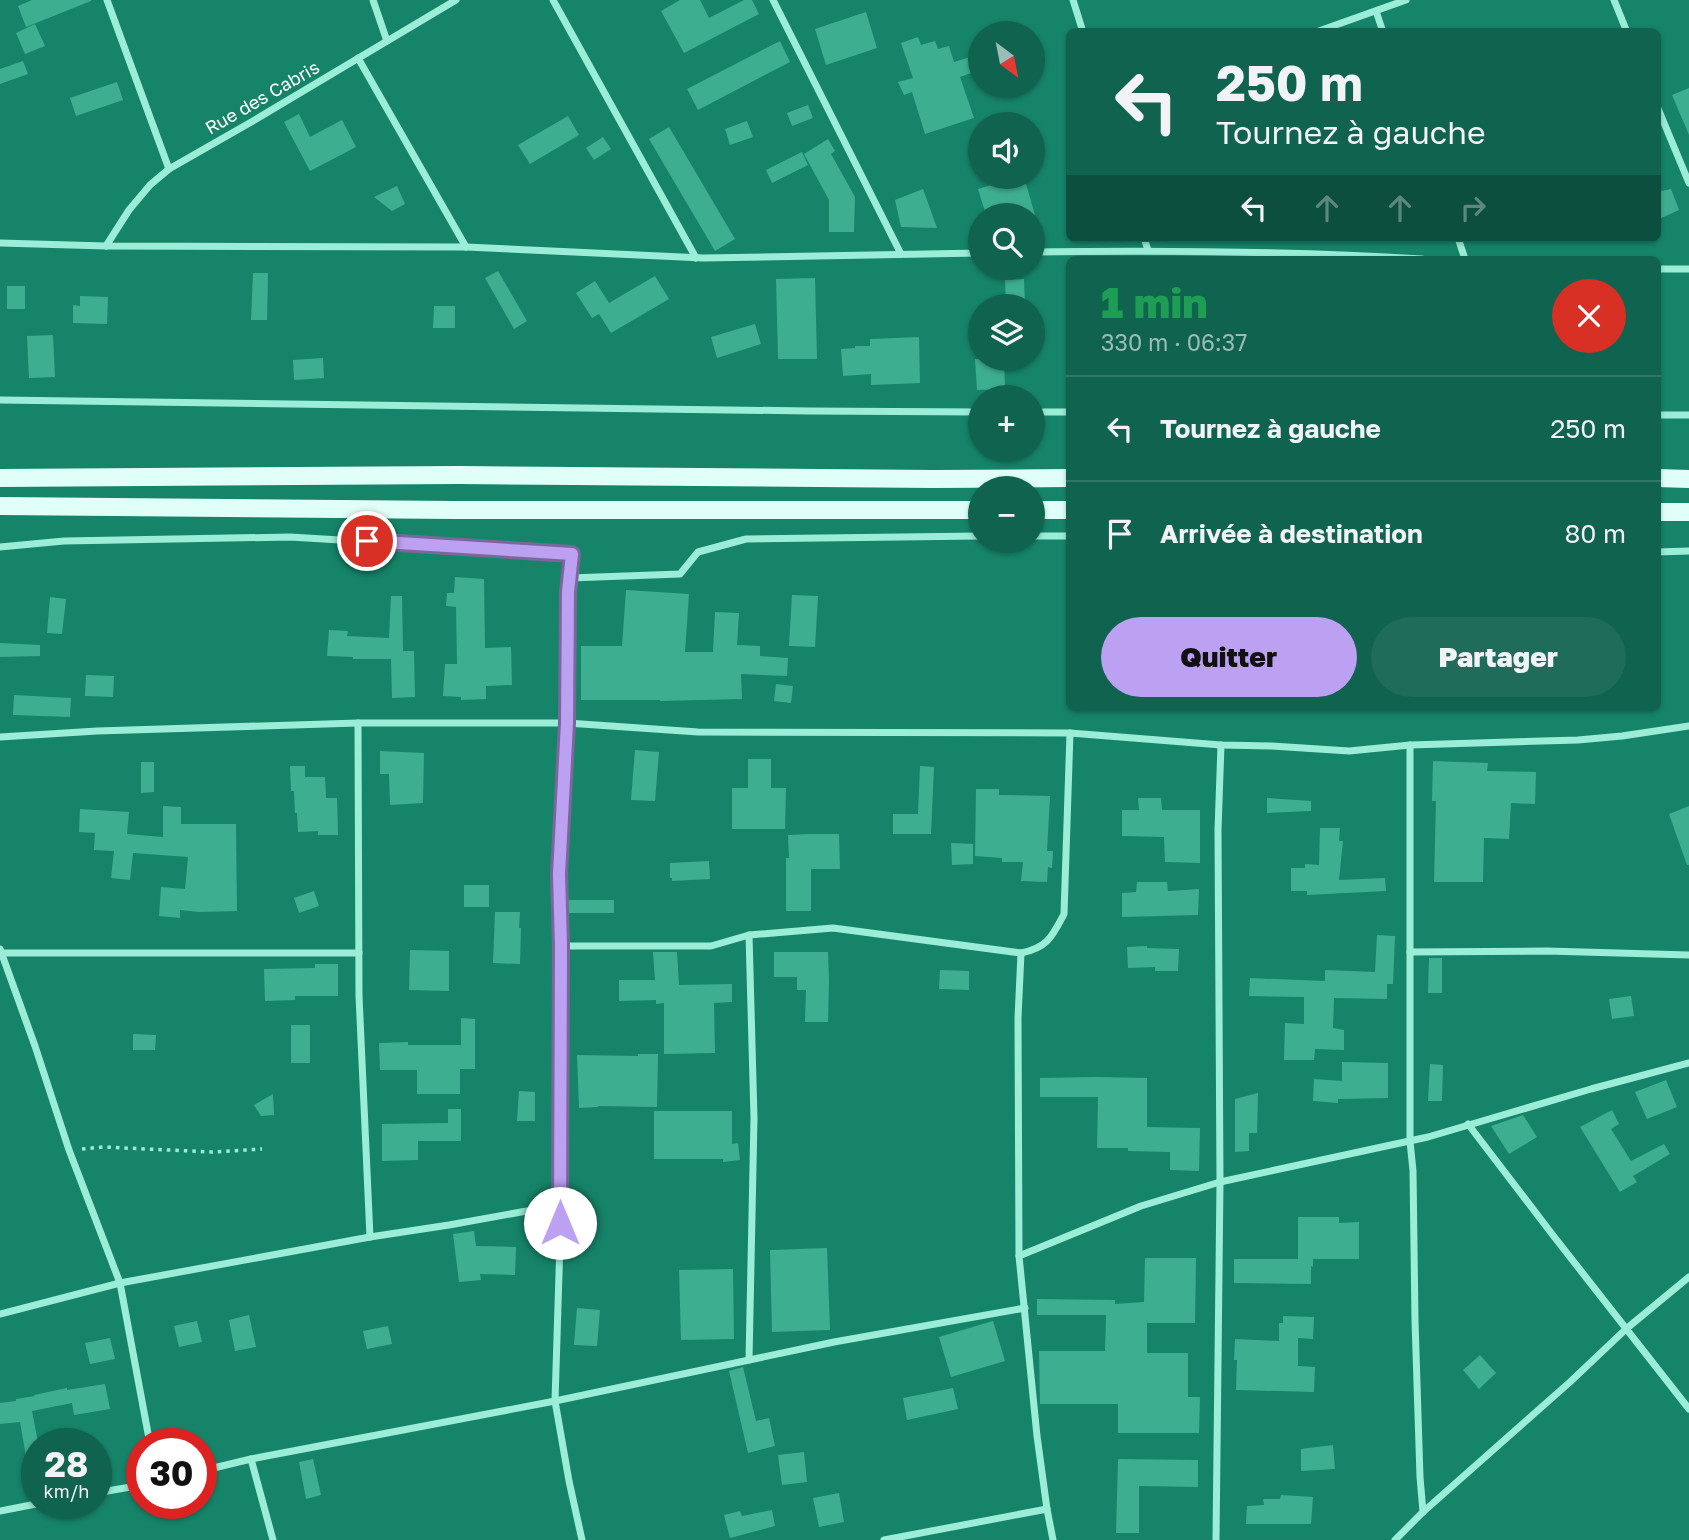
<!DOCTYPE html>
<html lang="fr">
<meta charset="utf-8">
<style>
body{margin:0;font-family:"Golos Text",sans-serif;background:#1e6c59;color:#f1f3f6;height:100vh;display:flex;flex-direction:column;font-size:26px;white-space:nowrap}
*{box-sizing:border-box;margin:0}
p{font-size:23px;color:#9cbcb7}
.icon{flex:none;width:38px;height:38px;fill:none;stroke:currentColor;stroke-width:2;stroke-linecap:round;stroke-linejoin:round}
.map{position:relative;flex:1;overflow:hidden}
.panel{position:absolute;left:1066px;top:256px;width:595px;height:455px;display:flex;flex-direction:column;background:#10634f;border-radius:10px;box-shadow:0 2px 5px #0004}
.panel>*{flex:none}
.guide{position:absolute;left:1066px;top:28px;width:595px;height:214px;border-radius:10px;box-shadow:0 2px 5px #0004;background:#10634f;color:#f1f3f6;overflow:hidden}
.needle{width:46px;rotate:148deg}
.controls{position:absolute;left:968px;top:21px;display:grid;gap:14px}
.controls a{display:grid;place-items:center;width:77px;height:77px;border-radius:50%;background:#10634f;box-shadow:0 2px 5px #0004;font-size:35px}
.speed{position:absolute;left:21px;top:1428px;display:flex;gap:14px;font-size:35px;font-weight:700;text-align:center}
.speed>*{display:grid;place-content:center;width:91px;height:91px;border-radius:50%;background:#10634f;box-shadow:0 2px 5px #0004;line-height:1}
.speed small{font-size:18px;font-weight:400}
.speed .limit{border:10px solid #d22;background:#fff;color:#111}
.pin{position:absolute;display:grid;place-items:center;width:60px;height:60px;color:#fff;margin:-30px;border:4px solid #fff;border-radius:50%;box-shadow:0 2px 7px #0007}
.me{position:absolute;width:77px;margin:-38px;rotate:0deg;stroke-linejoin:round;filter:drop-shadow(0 0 5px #0008)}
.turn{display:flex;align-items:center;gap:24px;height:147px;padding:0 35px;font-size:32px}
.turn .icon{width:91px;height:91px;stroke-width:2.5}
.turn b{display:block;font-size:49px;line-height:60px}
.lanes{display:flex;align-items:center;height:66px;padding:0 35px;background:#0003;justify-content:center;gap:35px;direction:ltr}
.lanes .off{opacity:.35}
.round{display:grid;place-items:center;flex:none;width:74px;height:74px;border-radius:37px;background:#1e6c59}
.overview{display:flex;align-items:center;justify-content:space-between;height:119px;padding:0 35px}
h1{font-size:42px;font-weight:800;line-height:52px;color:#1e9e55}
.action{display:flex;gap:14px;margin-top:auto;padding:14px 35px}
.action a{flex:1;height:80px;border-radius:42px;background:#bca0f2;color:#111;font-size:28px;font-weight:800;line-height:80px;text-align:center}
.action a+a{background:#1e6c59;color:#f1f3f6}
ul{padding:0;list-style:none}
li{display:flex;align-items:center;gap:21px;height:105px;padding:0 35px;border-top:2px solid #307766}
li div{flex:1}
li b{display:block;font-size:26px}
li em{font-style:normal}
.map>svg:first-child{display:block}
.building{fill:#3eae91}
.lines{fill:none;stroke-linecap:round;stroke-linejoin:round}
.path{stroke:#9bedd7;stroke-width:3.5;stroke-dasharray:3.5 5;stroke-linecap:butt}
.street{stroke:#9bedd7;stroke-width:7}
.primary{stroke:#e1fff9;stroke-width:18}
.route-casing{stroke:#7a689d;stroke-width:18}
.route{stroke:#bca0f2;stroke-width:12}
.labels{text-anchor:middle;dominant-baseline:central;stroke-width:7;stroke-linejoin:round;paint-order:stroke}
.street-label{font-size:18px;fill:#fff;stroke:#168469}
</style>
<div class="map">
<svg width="1689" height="1540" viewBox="0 0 1689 1540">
<rect width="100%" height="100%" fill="#168469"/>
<g class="building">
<path d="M32 0H91V1L26 27 18 6Z"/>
<path d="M680 0H700L709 18 744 0H752L759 14 684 53 661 11Z"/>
<path d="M866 12 877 48 826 65 815 29Z"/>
<path d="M35 24 45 46 25 54 16 33Z"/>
<path d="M918 37 921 45 935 41 938 49 949 46 954 62 977 55 980 70 960 77 974 118 925 134 912 92 904 95 898 82 913 78 901 43Z"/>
<path d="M780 41 790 62 698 110 687 89Z"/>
<path d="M23 61 28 74 0 84V69Z"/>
<path d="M117 82 123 100 76 116 70 98Z"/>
<path d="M1689 88V135L1672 95Z"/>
<path d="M808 105 813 118 792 126 787 113Z"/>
<path d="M299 114 310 137 342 120 356 147 310 171 284 122Z"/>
<path d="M568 116 579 135 530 164 518 145Z"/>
<path d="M747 121 753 137 730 145 725 129Z"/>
<path d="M669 127 735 239 715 251 649 139Z"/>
<path d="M603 137 611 149 594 160 586 148Z"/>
<path d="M828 139 835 151 831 154 855 197 854 232H829V200L804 154Z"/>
<path d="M802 152 808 165 772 183 766 170Z"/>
<path d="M1017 177H1024L1035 215H986L978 189Z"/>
<path d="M397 186 405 204 392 211 374 197Z"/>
<path d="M923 189 937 228 901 227 895 200Z"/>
<path d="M1671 189 1679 210 1657 220V192Z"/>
<path d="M498 271 527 321 514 329 485 278Z"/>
<path d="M253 273H268L267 320H251Z"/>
<path d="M655 276 669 299 611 333 599 314 592 318 576 293 595 281 609 303Z"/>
<path d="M815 278 817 359H778L776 279Z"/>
<path d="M1024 279 1025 306H1006L1005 280Z"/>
<rect x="7" y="286" width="18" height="23"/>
<path d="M80 296 108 297 107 324 73 323V305L80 306Z"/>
<path d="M434 306H455V328H433Z"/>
<path d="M755 324 761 344 717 358 711 337Z"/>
<path d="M53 335 55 377 29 378 27 336Z"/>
<path d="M919 337 920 383 871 385V374L843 376 841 349 855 348V346H870V339Z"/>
<path d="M323 358 324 378 294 380 293 360Z"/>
<path d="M975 359H1004L1005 389 977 390Z"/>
<path d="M455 577 484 579 485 648 511 647 512 685 486 686V699L461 700V697L443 696 445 664H457L456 607 446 606 447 593H454Z"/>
<path d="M626 590 689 594 685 652H713L715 612 739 613 737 645 760 646V656L788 658 787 676 741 674 742 699 660 701V700H581V646H622Z"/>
<path d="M792 595 818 596 815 647 789 646Z"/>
<path d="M391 596H402L403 651H414L415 697 392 698 391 659H353V657L327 656 329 630 348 631 347 636 389 638Z"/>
<path d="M50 597 66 599 62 634 47 633Z"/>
<path d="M0 643 40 645V656L0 657Z"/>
<path d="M86 675 114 676 113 697 85 696Z"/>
<path d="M776 684 793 686 791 703 774 701Z"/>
<path d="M14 695 71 698 70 717 13 715Z"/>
<path d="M635 750 659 752 655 801 631 800Z"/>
<path d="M380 751 424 753 423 803 390 805 389 774H380Z"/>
<path d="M748 759H771V788H786L785 829H732V788H748Z"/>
<path d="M1433 761 1488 763 1487 771 1536 772 1535 804 1511 803 1509 839 1484 838 1483 882H1434L1436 801H1432Z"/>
<path d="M141 762H154V792L141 793Z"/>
<path d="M290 766H305V777H325L326 798H337L338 835H318V831L298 832 297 813H295L294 791H291Z"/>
<path d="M920 766 934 767 931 834H893V814H918Z"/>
<path d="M976 789H999V795L1050 796 1047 851H1053L1052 868 1048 867 1047 882 1021 881 1023 862H1002V858L975 856Z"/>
<path d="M1138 798H1161L1162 810H1200V863L1165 862 1164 837 1122 836V810H1139Z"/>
<path d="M1267 798 1311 801V811L1267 813Z"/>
<path d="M163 806 181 807V824H236L237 911 199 912 180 910V918L159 916 161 887 185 889 188 857 133 853 130 880 111 878 114 851 94 850 95 833 79 832 80 809 129 812 127 834 163 837Z"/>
<path d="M1689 806V865H1687L1669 814Z"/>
<path d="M1320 828H1340L1339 841H1343L1339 880 1385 878 1386 891 1307 895V891H1291V868H1305V864L1319 865Z"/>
<path d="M810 834H839L840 869H811V911H786V858H789L788 835Z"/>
<path d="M951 843 973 844V864L952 865Z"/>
<path d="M709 861 710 879 672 881V878H670V863Z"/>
<path d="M1137 882H1167L1168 891 1199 889 1198 915 1122 917V893L1136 892Z"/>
<rect x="464" y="885" width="25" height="22"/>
<path d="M314 891 319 906 299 913 294 898Z"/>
<rect x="566" y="900" width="48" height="13"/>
<path d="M495 912H520L519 928H521L520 964 493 963Z"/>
<path d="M1377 935 1395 936 1393 984H1387V999L1334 998 1333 1028 1344 1030V1050L1315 1049 1314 1060H1284L1285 1023 1304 1024V997L1249 996 1250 978 1325 981V970L1375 972Z"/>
<path d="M1147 946V948L1179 949 1178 971H1155V967L1128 968 1127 947Z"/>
<path d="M410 950 449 951V991L409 990Z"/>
<path d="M653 952H677L679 985 732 984V1002L714 1003 715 1053 664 1054V1003L656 1004V1000L619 1001V980H655Z"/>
<path d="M774 952H828L829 981 828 1022H805L806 990H797V977H774Z"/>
<path d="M1429 958H1442V993H1428Z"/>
<path d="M315 964H338V996H295V1000L265 1001 264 969 315 968Z"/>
<path d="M940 970 969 971V990L939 989Z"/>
<path d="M1631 996 1634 1016 1612 1019 1609 999Z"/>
<path d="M461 1018 475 1019V1069H460V1094H417V1070H380L379 1043 408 1042V1045H461Z"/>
<rect x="291" y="1025" width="19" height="38"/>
<path d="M133 1034 156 1035 155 1050H133Z"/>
<path d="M638 1054H658L657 1107 598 1106V1107L579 1108 577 1055 638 1056Z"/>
<path d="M1342 1062 1388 1063V1098L1338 1099V1103L1313 1101 1314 1079 1342 1081Z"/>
<path d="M1430 1064 1443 1065 1442 1101H1428Z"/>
<path d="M1096 1077 1147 1078V1127L1200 1128 1199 1171 1170 1170V1152L1128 1151V1148H1097L1098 1097H1040V1078Z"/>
<path d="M1666 1080 1677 1107 1647 1119 1635 1092Z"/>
<path d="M519 1091 535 1092V1121H517Z"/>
<path d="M1258 1093 1257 1133H1249V1151L1235 1152V1099Z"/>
<path d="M273 1094 274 1115 261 1116 254 1105Z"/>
<path d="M448 1109H461V1141H418V1160L382 1161V1124L448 1123Z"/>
<path d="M1612 1110 1619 1124 1611 1129 1631 1161 1664 1144 1670 1154 1633 1176 1637 1182 1620 1192 1580 1127Z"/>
<path d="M654 1111H732V1144L738 1143 740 1160 723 1162V1159H654Z"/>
<path d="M1523 1115 1537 1137 1509 1154 1491 1126Z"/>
<path d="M1298 1217H1339V1223L1359 1222V1259H1313V1267L1311 1266V1284L1234 1283V1259H1298Z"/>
<path d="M474 1231 476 1246 516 1247 515 1275 480 1274 481 1280 459 1282 453 1234Z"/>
<path d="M827 1248 830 1330 772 1332 770 1250Z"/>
<path d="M1145 1258H1196L1195 1323H1147V1353H1188V1397H1200L1199 1433H1118V1404H1040L1039 1351H1105L1106 1315H1037V1299L1115 1300V1304L1144 1302Z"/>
<path d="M733 1269 734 1339 681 1340 679 1270Z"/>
<path d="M577 1308 600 1310 597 1346 574 1345Z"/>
<path d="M249 1315 256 1347 235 1351 229 1320Z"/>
<path d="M1283 1316 1314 1317 1313 1339 1298 1338V1366L1315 1367 1314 1392 1236 1390 1237 1360H1234L1235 1339 1279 1341V1323H1283Z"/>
<path d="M197 1321 202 1342 179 1347 174 1326Z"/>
<path d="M993 1321 1005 1361 951 1377 939 1337Z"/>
<path d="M388 1326 392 1344 367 1349 363 1331Z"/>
<path d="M110 1338 115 1359 90 1364 85 1343Z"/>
<path d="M1480 1355 1496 1373 1479 1389 1463 1370Z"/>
<path d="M743 1367 756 1421 769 1418 775 1446 748 1453 729 1371Z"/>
<path d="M105 1384 110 1409 74 1415 72 1403 32 1411 37 1437V1474H29L20 1422 0 1424V1403L16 1401V1399L35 1396 34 1395 67 1388V1390Z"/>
<path d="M953 1388 958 1409 907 1420 903 1398Z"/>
<path d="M1333 1445 1335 1469 1301 1471V1449Z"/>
<path d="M804 1452 807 1482 782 1485 778 1455Z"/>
<path d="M313 1459 321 1495 306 1499 299 1462Z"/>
<path d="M1118 1459 1198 1460V1487L1139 1486V1533H1116Z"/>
<path d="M839 1493 844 1522 819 1527 813 1498Z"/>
<path d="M1281 1495 1313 1497 1311 1524H1246L1247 1506 1264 1505 1263 1499H1280Z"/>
<path d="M772 1510 775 1526 730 1538 724 1515 740 1511 742 1516Z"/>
</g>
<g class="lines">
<path class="path" d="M82 1149 103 1147 212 1152 262 1149"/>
<g class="street">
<path d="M107 0 169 169"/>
<path d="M373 0 387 41"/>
<path d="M553 0 696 258"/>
<path d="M773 0 901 254"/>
<path d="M1073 0 1083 32"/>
<path d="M1614 0 1627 32"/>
<path d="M1376 11 1383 32"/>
<path d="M1316 32 1406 0"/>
<path d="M358 58 466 247"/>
<path d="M1657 106 1689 183"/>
<path d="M1144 238 1148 250"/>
<path d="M1458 238 1465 259"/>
<path d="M0 243 106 246 466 247 703 258 980 253"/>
<path d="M106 246 129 210 150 185 169 169 253 121 456 0"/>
<path d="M1032 252C1162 250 1292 251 1422 259"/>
<path d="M1657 269H1689"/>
<path d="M0 400 809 411 980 412"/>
<path d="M1032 412H1069"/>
<path d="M1657 415H1689"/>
<path d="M1032 536H1069"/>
<path d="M0 547 64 541 290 537 572 554 568 592 567 723 559 874 561 946 560 1242 555 1401 569 1481 582 1540"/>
<path d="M1657 552 1689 551"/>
<path d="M570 578 680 574 698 552 746 539 980 536"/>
<path d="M358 723 359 996 370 1237"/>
<path d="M0 737 97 731 358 723H567L698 732 1070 733 1221 745 1272 746 1349 751 1410 745 1578 740 1622 736 1689 726"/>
<path d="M1410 745V1141L1413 1171 1415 1321 1420 1477 1423 1512"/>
<path d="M749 935 754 1118 749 1360"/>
<path d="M561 946H711L749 935 833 928 1021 953C1047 948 1052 937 1064 914L1070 733"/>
<path d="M0 949 35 1046 69 1150 120 1283 150 1444"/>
<path d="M1410 952 1547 951 1689 955"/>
<path d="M1 953H359"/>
<path d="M1021 953 1018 1018 1019 1256 1037 1436 1047 1509 1053 1540"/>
<path d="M1468 1124 1552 1234 1689 1409"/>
<path d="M1019 1256 1141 1206 1220 1182 1428 1137 1591 1089 1689 1063"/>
<path d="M0 1314 120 1283 370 1237 449 1225 560 1205"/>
<path d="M251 1459 273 1540"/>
<path d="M201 1471 251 1459 555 1401 834 1342 1025 1308"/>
<path d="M96 1493 142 1485"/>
<path d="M0 1511 41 1503"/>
<path d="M884 1540 1047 1509"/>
<path d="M1216 1540 1220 1182 1218 830 1221 745"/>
<path d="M1395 1540 1423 1512 1570 1382 1626 1329 1689 1277"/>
</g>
<g class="primary">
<path d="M0 478 459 475 934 479 1069 478"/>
<path d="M1657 478 1689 479"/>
<path d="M0 506 455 510H980"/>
<path d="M1032 510H1069"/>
<path d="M1657 512H1689"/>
</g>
</g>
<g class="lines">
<g class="route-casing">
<path id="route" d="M367 541 572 554 568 592 567 723 559 874 561 946 560 1223"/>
</g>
<use href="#route" class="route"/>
</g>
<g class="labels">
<g class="street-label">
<text transform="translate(262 97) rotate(-30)">Rue des Cabris</text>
</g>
</g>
</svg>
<div class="controls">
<a><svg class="needle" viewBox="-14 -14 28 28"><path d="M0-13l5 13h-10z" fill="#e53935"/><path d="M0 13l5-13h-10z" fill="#9cbcb7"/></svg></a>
<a><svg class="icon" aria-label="sound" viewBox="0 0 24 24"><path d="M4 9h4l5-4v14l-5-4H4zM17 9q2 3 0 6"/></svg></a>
<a><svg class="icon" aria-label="search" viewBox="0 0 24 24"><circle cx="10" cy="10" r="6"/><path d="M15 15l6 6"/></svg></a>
<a><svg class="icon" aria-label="layers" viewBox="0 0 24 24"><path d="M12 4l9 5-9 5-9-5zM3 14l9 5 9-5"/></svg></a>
<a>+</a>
<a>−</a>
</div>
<div class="speed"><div>28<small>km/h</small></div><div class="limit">30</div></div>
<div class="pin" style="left:367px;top:541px;background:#d93025"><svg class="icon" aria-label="arrive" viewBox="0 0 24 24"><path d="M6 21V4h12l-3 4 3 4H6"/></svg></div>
<svg class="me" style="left:560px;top:1223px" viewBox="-20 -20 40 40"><circle r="19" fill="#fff"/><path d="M0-13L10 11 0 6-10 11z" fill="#bca0f2"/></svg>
<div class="guide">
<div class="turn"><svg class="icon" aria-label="left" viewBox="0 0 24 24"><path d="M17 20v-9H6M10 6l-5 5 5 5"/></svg><div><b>250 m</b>Tournez à gauche</div></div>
<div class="lanes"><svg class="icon" aria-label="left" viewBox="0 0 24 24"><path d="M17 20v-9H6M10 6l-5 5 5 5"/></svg><svg class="icon off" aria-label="ahead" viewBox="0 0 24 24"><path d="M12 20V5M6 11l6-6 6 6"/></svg><svg class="icon off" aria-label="ahead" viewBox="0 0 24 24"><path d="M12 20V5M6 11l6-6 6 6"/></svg><svg class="icon off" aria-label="right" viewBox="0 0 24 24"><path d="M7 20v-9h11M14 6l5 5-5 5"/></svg></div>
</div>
<section class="panel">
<div class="overview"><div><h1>1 min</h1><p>330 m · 06:37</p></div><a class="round" style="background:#d93025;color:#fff"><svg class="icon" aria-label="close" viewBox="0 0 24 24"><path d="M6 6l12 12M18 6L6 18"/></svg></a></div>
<ul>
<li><svg class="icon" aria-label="left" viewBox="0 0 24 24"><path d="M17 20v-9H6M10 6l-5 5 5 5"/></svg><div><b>Tournez à gauche</b></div><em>250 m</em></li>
<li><svg class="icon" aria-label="arrive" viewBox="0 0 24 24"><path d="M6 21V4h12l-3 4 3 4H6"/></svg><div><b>Arrivée à destination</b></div><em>80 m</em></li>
</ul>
<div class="action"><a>Quitter</a><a>Partager</a></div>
</section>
</div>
